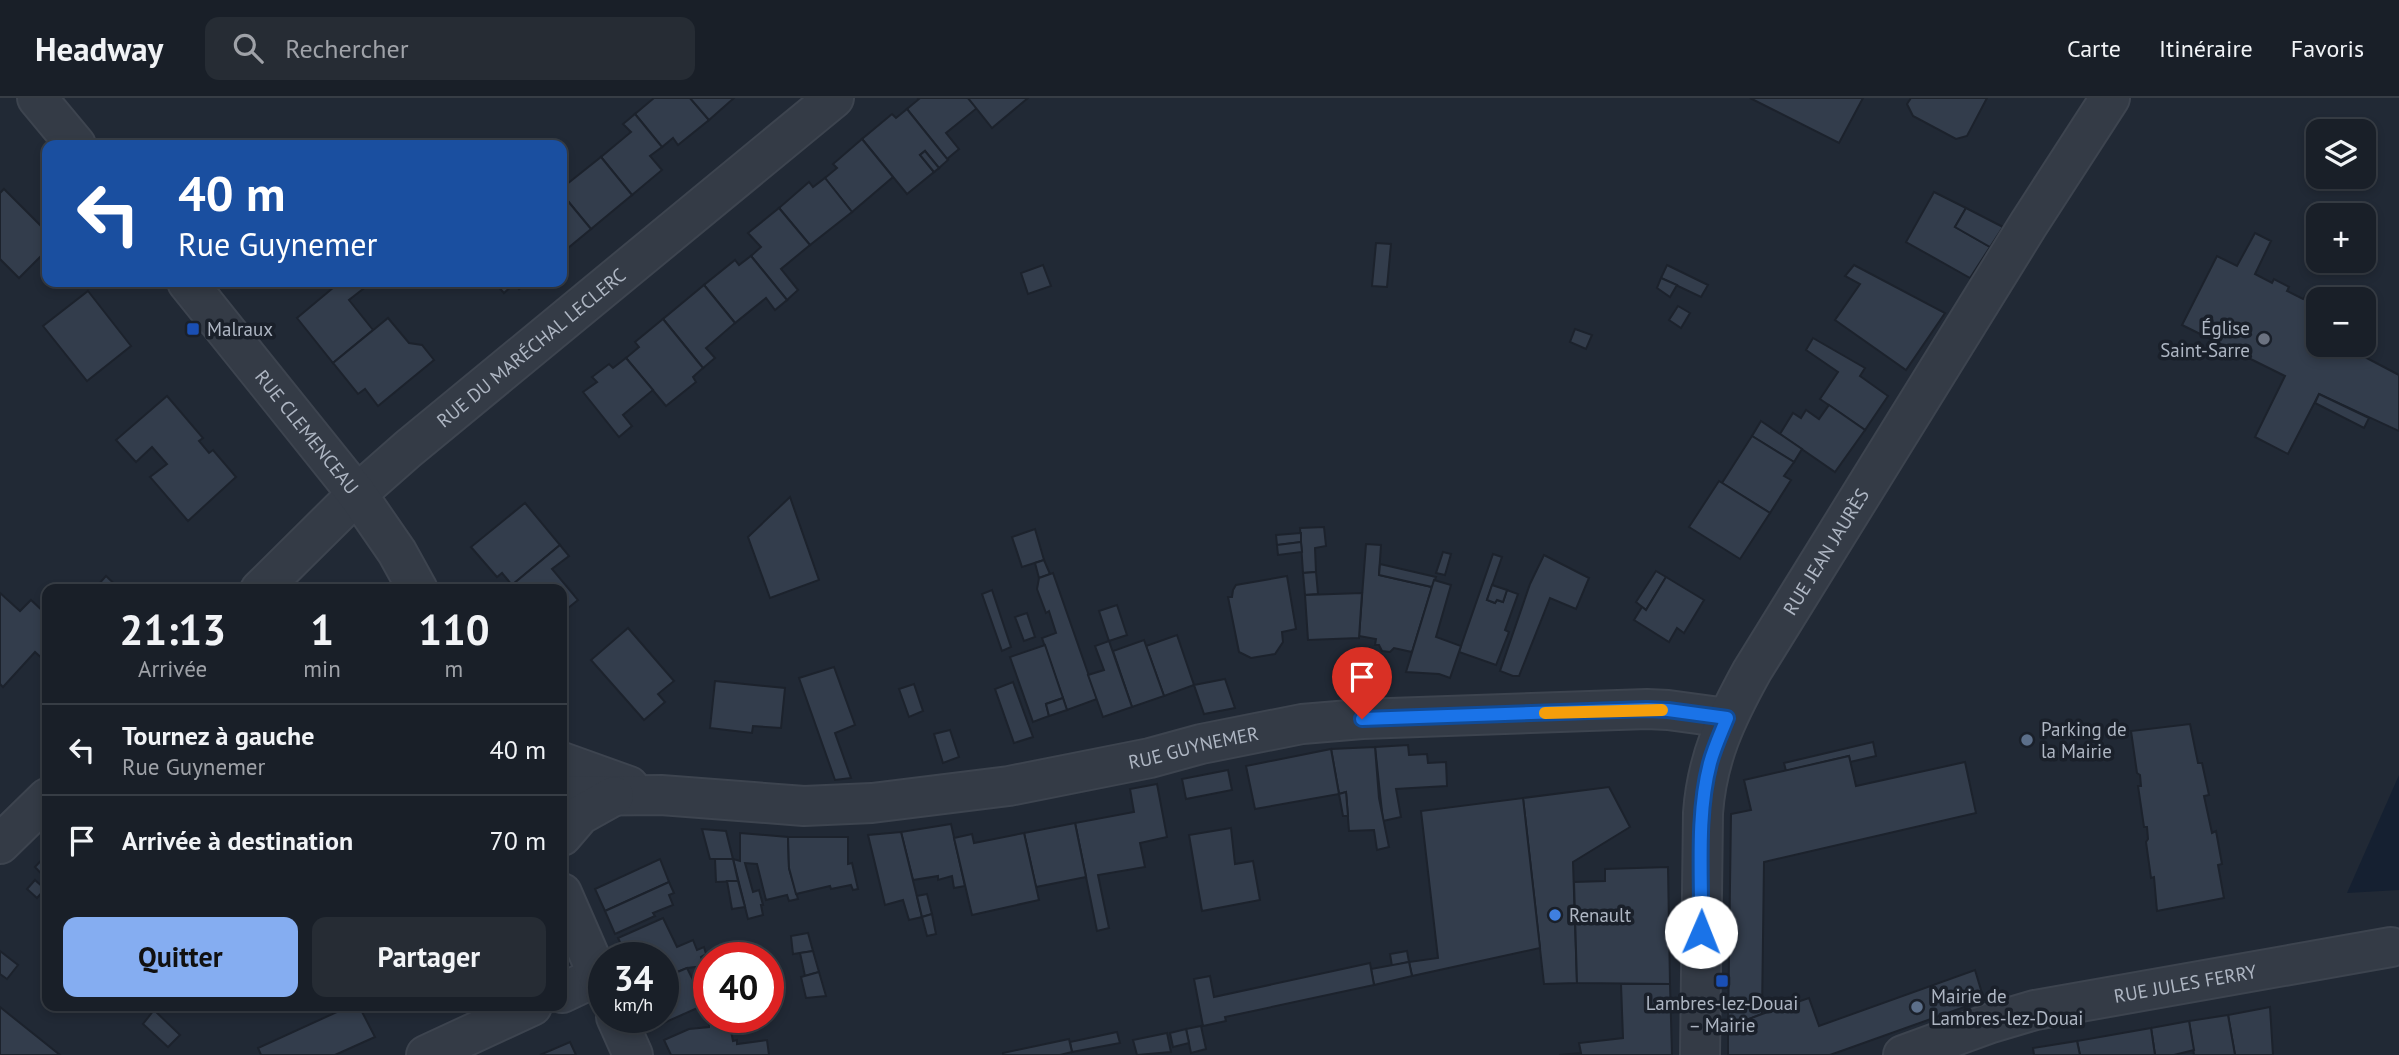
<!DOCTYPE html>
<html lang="fr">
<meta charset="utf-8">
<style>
body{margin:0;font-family:"PT Sans",sans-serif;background:#262c34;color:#f1f3f6;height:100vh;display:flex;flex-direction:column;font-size:26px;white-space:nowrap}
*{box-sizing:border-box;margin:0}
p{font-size:23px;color:#9fa2a8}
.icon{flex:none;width:38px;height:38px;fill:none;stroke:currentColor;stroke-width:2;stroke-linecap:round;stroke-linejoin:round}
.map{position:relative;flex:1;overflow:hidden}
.side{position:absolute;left:42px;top:486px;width:525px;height:427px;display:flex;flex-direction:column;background:#191f28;border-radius:14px;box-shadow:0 4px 10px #0003,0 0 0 2px #373d45}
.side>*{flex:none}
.hud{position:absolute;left:42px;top:42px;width:525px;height:147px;border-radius:14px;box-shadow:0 4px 10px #0003,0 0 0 2px #373d45;background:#1a4fa0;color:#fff;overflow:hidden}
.fabs{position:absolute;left:2306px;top:21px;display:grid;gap:14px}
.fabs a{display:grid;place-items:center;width:70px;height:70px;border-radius:14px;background:#191f28;box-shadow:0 4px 10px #0003,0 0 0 2px #373d45;font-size:35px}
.speed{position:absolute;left:588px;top:844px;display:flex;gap:14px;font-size:35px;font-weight:700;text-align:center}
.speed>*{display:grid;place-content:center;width:91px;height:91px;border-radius:50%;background:#191f28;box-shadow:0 4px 10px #0003,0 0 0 2px #373d45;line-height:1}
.speed small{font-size:18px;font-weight:400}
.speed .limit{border:10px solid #d22;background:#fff;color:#111}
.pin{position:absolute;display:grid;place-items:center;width:60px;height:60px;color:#fff;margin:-72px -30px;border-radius:50% 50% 50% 0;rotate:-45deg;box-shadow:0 0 7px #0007}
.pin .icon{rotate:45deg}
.me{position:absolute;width:77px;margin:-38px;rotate:1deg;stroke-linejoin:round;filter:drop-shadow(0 0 5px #0008)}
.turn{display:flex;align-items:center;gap:24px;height:147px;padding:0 21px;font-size:32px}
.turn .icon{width:91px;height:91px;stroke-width:2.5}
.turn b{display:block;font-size:49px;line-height:60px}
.eta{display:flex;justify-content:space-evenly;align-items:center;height:119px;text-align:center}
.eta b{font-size:42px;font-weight:700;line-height:49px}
.action{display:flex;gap:14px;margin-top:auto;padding:14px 21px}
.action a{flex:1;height:80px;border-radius:14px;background:#85adf1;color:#111;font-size:28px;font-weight:700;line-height:80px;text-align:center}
.action a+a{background:#262c34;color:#f1f3f6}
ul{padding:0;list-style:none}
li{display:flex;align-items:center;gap:21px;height:91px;padding:0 21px;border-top:2px solid #373d45}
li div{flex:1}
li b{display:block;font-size:26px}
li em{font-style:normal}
header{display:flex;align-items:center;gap:42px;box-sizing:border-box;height:98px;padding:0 35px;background:#191f28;border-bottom:2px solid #373d45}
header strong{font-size:33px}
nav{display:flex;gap:38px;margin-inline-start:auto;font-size:24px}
.search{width:490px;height:63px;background:#262c34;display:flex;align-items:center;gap:18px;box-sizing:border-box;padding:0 24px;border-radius:14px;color:#9fa2a8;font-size:26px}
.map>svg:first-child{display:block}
.water{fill:#152031}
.building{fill:#333d4c;stroke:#1c222c;stroke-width:2}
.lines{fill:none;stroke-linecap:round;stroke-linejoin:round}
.minor-casing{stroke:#3d444f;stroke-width:42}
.tertiary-casing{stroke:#3d444f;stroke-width:42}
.minor{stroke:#343b46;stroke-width:38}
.tertiary{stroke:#343b46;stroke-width:38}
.route-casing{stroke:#114b97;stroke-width:18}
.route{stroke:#1a73e8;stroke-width:12}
.slow{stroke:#f59e0b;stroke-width:12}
.transit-dot{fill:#1a4fb4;stroke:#1a202a;stroke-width:2.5}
.worship-dot{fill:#6b7280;stroke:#1a202a;stroke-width:2.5}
.service-dot{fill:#5c6f8a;stroke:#1a202a;stroke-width:2.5}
.shop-dot{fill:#3f7fe0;stroke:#1a202a;stroke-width:2.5}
.labels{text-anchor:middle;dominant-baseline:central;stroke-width:7;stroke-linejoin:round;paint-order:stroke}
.poi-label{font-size:19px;fill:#aeb6c3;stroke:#1a202a;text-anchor:start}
.street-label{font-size:19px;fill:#aeb6c3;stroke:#1a202a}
</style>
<header>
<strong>Headway</strong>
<div class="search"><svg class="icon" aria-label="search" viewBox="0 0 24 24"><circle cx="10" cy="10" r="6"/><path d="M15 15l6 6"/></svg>Rechercher</div>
<nav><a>Carte</a><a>Itinéraire</a><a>Favoris</a></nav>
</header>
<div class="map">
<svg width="2399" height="957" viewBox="0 0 2399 957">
<rect width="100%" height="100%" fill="#212935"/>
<path class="water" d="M2399 677V792L2347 795Z"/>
<g class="building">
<path d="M654 0H690L709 22 678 47 673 40 662 49 635 16Z"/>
<path d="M690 0H734L709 22Z"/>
<path d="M918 0H968L977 10 946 35 959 51 947 61 907 11 919 1Z"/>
<path d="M968 0H1028L992 30Z"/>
<path d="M1750 0H1863L1839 45Z"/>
<path d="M1911 0H1987L1967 38 1956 41 1913 18 1907 6Z"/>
<path d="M907 11 948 62 939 70 925 53 920 57 934 74 907 96 862 41 892 16 896 20Z"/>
<path d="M635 16 662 49 650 58 662 72 632 97 601 59 631 34 623 26Z"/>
<path d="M862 41 893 79 852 114 825 80 837 70 833 66Z"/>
<path d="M925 53 939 70 934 74 920 57Z"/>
<path d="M601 59 632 97 591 131 562 96V90Z"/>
<path d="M825 80 852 114 810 147 779 110 809 84 813 89Z"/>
<path d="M4 91 47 134V152L19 180 0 161V95Z"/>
<path d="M1934 94 1966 110 1955 129 1990 149 1970 180 1906 144Z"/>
<path d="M562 96 591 131 562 155Z"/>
<path d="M779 110 810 147 781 171 798 192 787 202 751 158 761 149 748 135Z"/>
<path d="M1966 110 2003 129 1990 149 1955 129Z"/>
<path d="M2255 135 2271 143 2255 176 2272 185 2274 181 2289 189 2287 193 2303 201 2306 197 2319 203V247H2364V231L2372 235 2361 257 2399 277V333L2319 296 2288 356 2255 339 2285 278 2182 227 2217 158 2237 168Z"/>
<path d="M1376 145 1391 146 1387 189 1372 188Z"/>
<path d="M751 158 787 202 775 212 766 200 735 225 704 187 735 162 739 167Z"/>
<path d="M1043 167 1051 188 1028 196 1021 175Z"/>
<path d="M1667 167 1708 187 1701 199 1661 180Z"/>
<path d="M1854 167 1945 215 1906 272 1835 222 1860 186 1845 178Z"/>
<path d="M1661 180 1677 187 1670 199 1657 190Z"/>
<path d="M340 184H372L349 202 373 232 333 265 297 220Z"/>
<path d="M494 184H528L519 191 515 185 504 195Z"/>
<path d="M704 187 735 225 706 250 715 260 703 270 663 221Z"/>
<path d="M88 193 131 248 87 283 43 228Z"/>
<path d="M1678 208 1690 215 1681 230 1669 222Z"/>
<path d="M388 220 409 245 422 247 434 262 378 308 365 291 358 296 333 265Z"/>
<path d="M663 221 703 270 693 279 696 284 666 308 626 260 639 249 635 244Z"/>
<path d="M1575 231 1592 237 1586 251 1570 244Z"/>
<path d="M1813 240 1865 270 1860 278 1888 298 1865 332 1820 301 1838 274 1806 252Z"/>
<path d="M626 260 653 292 623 317 632 328 619 339 583 294 597 284 592 279 609 266 613 270Z"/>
<path d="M2319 296 2369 320 2364 330 2315 305Z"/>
<path d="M167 298 203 340 199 343 209 355 213 352 236 379 188 423 150 379 167 366 152 349 136 364 116 342Z"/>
<path d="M1829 307 1865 332 1835 374 1780 336 1793 315 1801 320 1806 312 1819 321Z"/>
<path d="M1761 323 1802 351 1794 364 1752 338Z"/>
<path d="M1752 338 1794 364 1784 378 1791 382 1770 415 1722 385Z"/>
<path d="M1719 383 1770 415 1740 461 1689 429Z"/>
<path d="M790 399 819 482 770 500 748 439Z"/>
<path d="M525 405 560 447 512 487 502 475 497 479 471 449Z"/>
<path d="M1324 429 1326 448 1315 450 1316 474 1303 475 1300 430Z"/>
<path d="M1035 431 1044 462 1022 469 1012 439Z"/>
<path d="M1301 435V444L1277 447 1276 437Z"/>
<path d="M1301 444 1302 454 1278 457 1277 447Z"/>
<path d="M1366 446 1381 447 1379 477 1432 489 1412 554 1394 550 1390 554 1382 553 1379 547H1375L1376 541 1359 538Z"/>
<path d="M560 447 569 458 552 471 578 502 562 515V492H515L512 487Z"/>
<path d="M1443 454 1451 456 1445 477 1436 475Z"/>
<path d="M1493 456 1502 459 1487 502 1495 505 1497 502 1503 504 1507 492 1518 496 1505 532 1509 534 1496 567 1459 554Z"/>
<path d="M1544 457 1589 480 1576 511 1550 500 1519 578H1513L1500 573 1530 486Z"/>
<path d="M1044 462 1050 476 1039 480 1035 465Z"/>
<path d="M1380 466 1436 479 1432 489 1379 477Z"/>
<path d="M1656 473 1666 479 1646 512 1636 504Z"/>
<path d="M1316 474 1318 496 1305 497 1303 475Z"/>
<path d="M1053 475 1097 601 1067 612 1042 540 1056 535 1049 513 1046 515 1037 491 1039 480Z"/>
<path d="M106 478 121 492H85L93 486 98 487Z"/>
<path d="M1287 478 1296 531 1282 534 1283 544 1275 556 1251 560 1239 554 1228 499H1232L1233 492 1236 487Z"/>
<path d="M1666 479 1704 502 1684 535 1677 530 1669 544 1634 522 1642 509 1646 512Z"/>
<path d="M1434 482 1451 487 1436 539 1461 548 1450 580 1439 576 1406 574Z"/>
<path d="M1492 487 1507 492 1503 504 1497 502 1495 505 1487 502Z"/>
<path d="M992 492 1011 549 1002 553 982 496Z"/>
<path d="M0 495 20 513 31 502 47 517V565L35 554 3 589 0 586Z"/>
<path d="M1362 495 1359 540 1308 542 1305 497Z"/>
<path d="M1117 507 1127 537 1109 543 1099 513Z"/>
<path d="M1027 515 1035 539 1024 543 1015 519Z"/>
<path d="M628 530 674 583 658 596 665 604 644 622 591 562Z"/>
<path d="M1177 537 1194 587 1164 598 1146 548Z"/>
<path d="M1144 542 1164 598 1132 609 1113 553Z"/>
<path d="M1109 543 1132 609 1103 619 1088 577 1104 572 1095 548Z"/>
<path d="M1045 547 1063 600 1046 606 1049 618 1033 624 1010 559Z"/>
<path d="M834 569 855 627 835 635 851 680 835 682 799 580Z"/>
<path d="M1225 581 1235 610 1204 616 1194 587Z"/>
<path d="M715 583 785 590 781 630 753 628 752 635 710 630Z"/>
<path d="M1013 584 1033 639 1014 645 995 591Z"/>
<path d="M914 586 923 613 909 619 899 591Z"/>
<path d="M1063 600 1067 612 1049 618 1046 606Z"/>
<path d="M2190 626 2198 665H2202L2209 697 2204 698 2212 735 2216 733 2222 766 2218 767 2224 800 2157 813 2154 779 2151 780 2146 744 2148 741 2147 729H2144L2138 688H2141L2140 677 2137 675 2131 633Z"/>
<path d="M950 632 959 659 943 665 934 636Z"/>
<path d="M1873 644 1876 658 1850 664 1849 658 1786 673 1784 665Z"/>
<path d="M1408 647 1409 657 1427 656 1428 665 1446 664 1447 688 1396 691 1401 719 1383 723 1375 649Z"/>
<path d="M1375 649 1379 700 1389 749 1377 752 1374 732 1349 733 1346 694 1339 696 1331 651Z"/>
<path d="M1331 651 1339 696 1255 711 1246 668Z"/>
<path d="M1849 658 1856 688 1965 664 1976 715 1764 764 1762 916 1728 929 1731 716 1751 712 1744 682Z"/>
<path d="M1228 672 1232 692 1186 701 1182 681Z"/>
<path d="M1157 686 1167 739 1140 745 1145 769 1098 777 1109 830 1097 833 1075 725 1134 714 1130 691Z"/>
<path d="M1609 689 1630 729 1573 764 1577 885 1544 886 1523 700Z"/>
<path d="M1346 694 1348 718H1343L1339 696Z"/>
<path d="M1523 700 1540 850 1412 878 1409 864 1438 860 1421 713Z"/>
<path d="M1075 725 1086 779 1036 789 1024 735Z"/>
<path d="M951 726 965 788 954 790 952 778 938 782V778L913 782 901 734Z"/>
<path d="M1231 730 1235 766 1253 763 1260 802 1202 813 1189 737Z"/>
<path d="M702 731 726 733 733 761H710Z"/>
<path d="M901 734 922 819 909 822 903 802 885 807 868 737Z"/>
<path d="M740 735 788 739 789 770 798 801 789 803 787 797 766 802 757 766 745 765 753 794 759 792 763 807H761L763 817 748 821 733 761 740 763Z"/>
<path d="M1024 735 1039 802 972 817 954 740 972 736 974 745Z"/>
<path d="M788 739H848V766L852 765 858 791 853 792 851 787 831 791 830 788 796 796 789 770Z"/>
<path d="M47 756V782L35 769Z"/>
<path d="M660 761 669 784 605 813 595 791Z"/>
<path d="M715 761H733L738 783 716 784Z"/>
<path d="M1668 769 1670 886 1577 885 1574 784 1605 783V771Z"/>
<path d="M35 782 45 791 37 800 27 791Z"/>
<path d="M727 783H738L745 809 732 811Z"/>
<path d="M669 784 674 795 669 797 673 807 653 815 655 818 615 836 605 813Z"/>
<path d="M927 796 932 816 922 819 917 798Z"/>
<path d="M932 816 936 836 927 838 922 819Z"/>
<path d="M663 820 677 849 693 842 697 852 704 849 706 856 701 859 704 868 687 870 663 880V859H646L641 849 625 855 618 840Z"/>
<path d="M808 835 813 853 793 856 791 838Z"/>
<path d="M0 853 18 867 7 881 0 876Z"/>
<path d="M813 853 819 874 805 878 800 855Z"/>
<path d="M1407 853 1409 864 1392 868 1390 856Z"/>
<path d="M1409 864 1412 878 1374 887 1371 871Z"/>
<path d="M1370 865 1374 887 1225 919 1226 923 1203 928 1194 881 1210 878 1214 899Z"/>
<path d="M687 870 696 888 708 883 709 914 704 907 657 928 653 919H663V880Z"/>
<path d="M1975 872 1984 902 1830 957H1728V929L1762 916 1809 900 1819 928Z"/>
<path d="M819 874 826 898 806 900 801 879Z"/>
<path d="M1621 886H1670L1672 957H1559L1581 955 1579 945 1623 940Z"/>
<path d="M350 908H359L375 939 335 957H261L258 950Z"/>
<path d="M0 909 60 957H0Z"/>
<path d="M2270 909 2273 957H2235L2228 917Z"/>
<path d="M154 912 180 937 168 949 143 926Z"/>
<path d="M709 914V919H758L759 924 730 928 733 943 737 942V946L767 942 769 957H671L664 942 689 931 709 929Z"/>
<path d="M2228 917 2235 957H2194L2189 923Z"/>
<path d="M2189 923 2194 952 2174 957H2155L2151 930Z"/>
<path d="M1201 928 1206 951 1191 955 1186 931Z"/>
<path d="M2151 930 2155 957H2080L2077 943Z"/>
<path d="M1186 931 1189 945 1173 949 1170 935Z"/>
<path d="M1117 934 1120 945 1072 954 1070 944Z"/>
<path d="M1167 935 1171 954 1137 957 1133 942Z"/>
<path d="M1069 941 1072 954 1060 957H1003V955Z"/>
<path d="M2077 943 2080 957H2034L2033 950Z"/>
<path d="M570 944 576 957H540Z"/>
</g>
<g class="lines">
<g class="minor-casing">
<g id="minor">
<path id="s1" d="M260 492 357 396 408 351 834 0"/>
<path d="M0 746 47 700"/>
<path d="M562 895 598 878"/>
<path d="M426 957 532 908"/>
<path id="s2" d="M1903 957 1991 925 2035 912 2391 849"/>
</g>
</g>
<g class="tertiary-casing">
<g id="tertiary">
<path d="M37 0 76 47"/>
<path id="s3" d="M187 184 357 396 397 454 418 492"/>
<path d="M562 664 629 688"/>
<path id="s4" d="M562 698 661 697 804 708 872 705 1009 688 1150 660 1201 646 1302 626 1362 621 1647 611 1668 612 1727 620"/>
<path d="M562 738 580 717 614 698"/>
<path d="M562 795 604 891"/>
<path d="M616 919 633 957"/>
<path id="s5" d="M1700 957 1703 715C1707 660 1726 620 1752 573L2028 127 2110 0"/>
</g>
</g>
<use href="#minor" class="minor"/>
<use href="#tertiary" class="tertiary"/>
</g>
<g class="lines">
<g class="route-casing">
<path id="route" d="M1362 621 1647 611 1668 612 1727 620C1721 635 1714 650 1710 665 1696 718 1702 780 1701 834"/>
</g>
<use href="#route" class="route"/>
<path class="slow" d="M1545 615 1662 612"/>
</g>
<g class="transit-dot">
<rect x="186" y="224" width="14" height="14" rx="3.5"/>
<rect x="1715" y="876" width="14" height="14" rx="3.5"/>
</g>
<circle class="worship-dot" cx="2264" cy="241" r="7"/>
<g class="service-dot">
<circle cx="2027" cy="642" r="7"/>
<circle cx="1917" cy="909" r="7"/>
</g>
<circle class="shop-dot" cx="1555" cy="817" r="7"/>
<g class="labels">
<g class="poi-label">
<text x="2250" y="230" text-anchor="end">Église<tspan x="2250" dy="22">Saint-Sarre</tspan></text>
<text x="207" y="231">Malraux</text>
<text x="2041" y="631">Parking de<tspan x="2041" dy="22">la Mairie</tspan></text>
<text x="1569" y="817">Renault</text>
<text x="1931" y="898">Mairie de<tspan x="1931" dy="22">Lambres-lez-Douai</tspan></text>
<text x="1722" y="905" text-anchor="middle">Lambres-lez-Douai<tspan x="1722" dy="22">– Mairie</tspan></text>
</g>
<g class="street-label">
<text stroke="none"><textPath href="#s1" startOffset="364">RUE DU MARÉCHAL LECLERC</textPath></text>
<text stroke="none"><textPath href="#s3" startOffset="192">RUE CLEMENCEAU</textPath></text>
<text stroke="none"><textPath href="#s5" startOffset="534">RUE JEAN JAURÈS</textPath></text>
<text stroke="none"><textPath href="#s4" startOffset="637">RUE GUYNEMER</textPath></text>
<text stroke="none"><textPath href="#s2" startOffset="292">RUE JULES FERRY</textPath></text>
</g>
</g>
</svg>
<div class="fabs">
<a><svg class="icon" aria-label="layers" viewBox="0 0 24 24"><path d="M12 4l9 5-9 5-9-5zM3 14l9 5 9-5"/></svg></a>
<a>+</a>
<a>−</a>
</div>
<div class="speed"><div>34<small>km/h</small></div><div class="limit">40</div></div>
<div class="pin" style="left:1362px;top:621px;background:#d93025"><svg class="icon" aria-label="arrive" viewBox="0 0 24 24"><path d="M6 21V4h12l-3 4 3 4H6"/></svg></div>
<svg class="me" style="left:1701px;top:834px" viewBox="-20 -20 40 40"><circle r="19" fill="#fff"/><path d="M0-13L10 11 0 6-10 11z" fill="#1a73e8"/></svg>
<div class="hud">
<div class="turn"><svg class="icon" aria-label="left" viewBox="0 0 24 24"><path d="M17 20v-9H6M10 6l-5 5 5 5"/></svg><div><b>40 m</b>Rue Guynemer</div></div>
</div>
<section class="side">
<div class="eta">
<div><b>21:13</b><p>Arrivée</p></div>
<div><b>1</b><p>min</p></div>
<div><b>110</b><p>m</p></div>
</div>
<ul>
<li><svg class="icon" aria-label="left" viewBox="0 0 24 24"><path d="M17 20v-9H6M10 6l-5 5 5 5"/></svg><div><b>Tournez à gauche</b><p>Rue Guynemer</p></div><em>40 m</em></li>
<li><svg class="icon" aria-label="arrive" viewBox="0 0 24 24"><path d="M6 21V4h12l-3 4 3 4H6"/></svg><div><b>Arrivée à destination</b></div><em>70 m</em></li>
</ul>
<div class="action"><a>Quitter</a><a>Partager</a></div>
</section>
</div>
